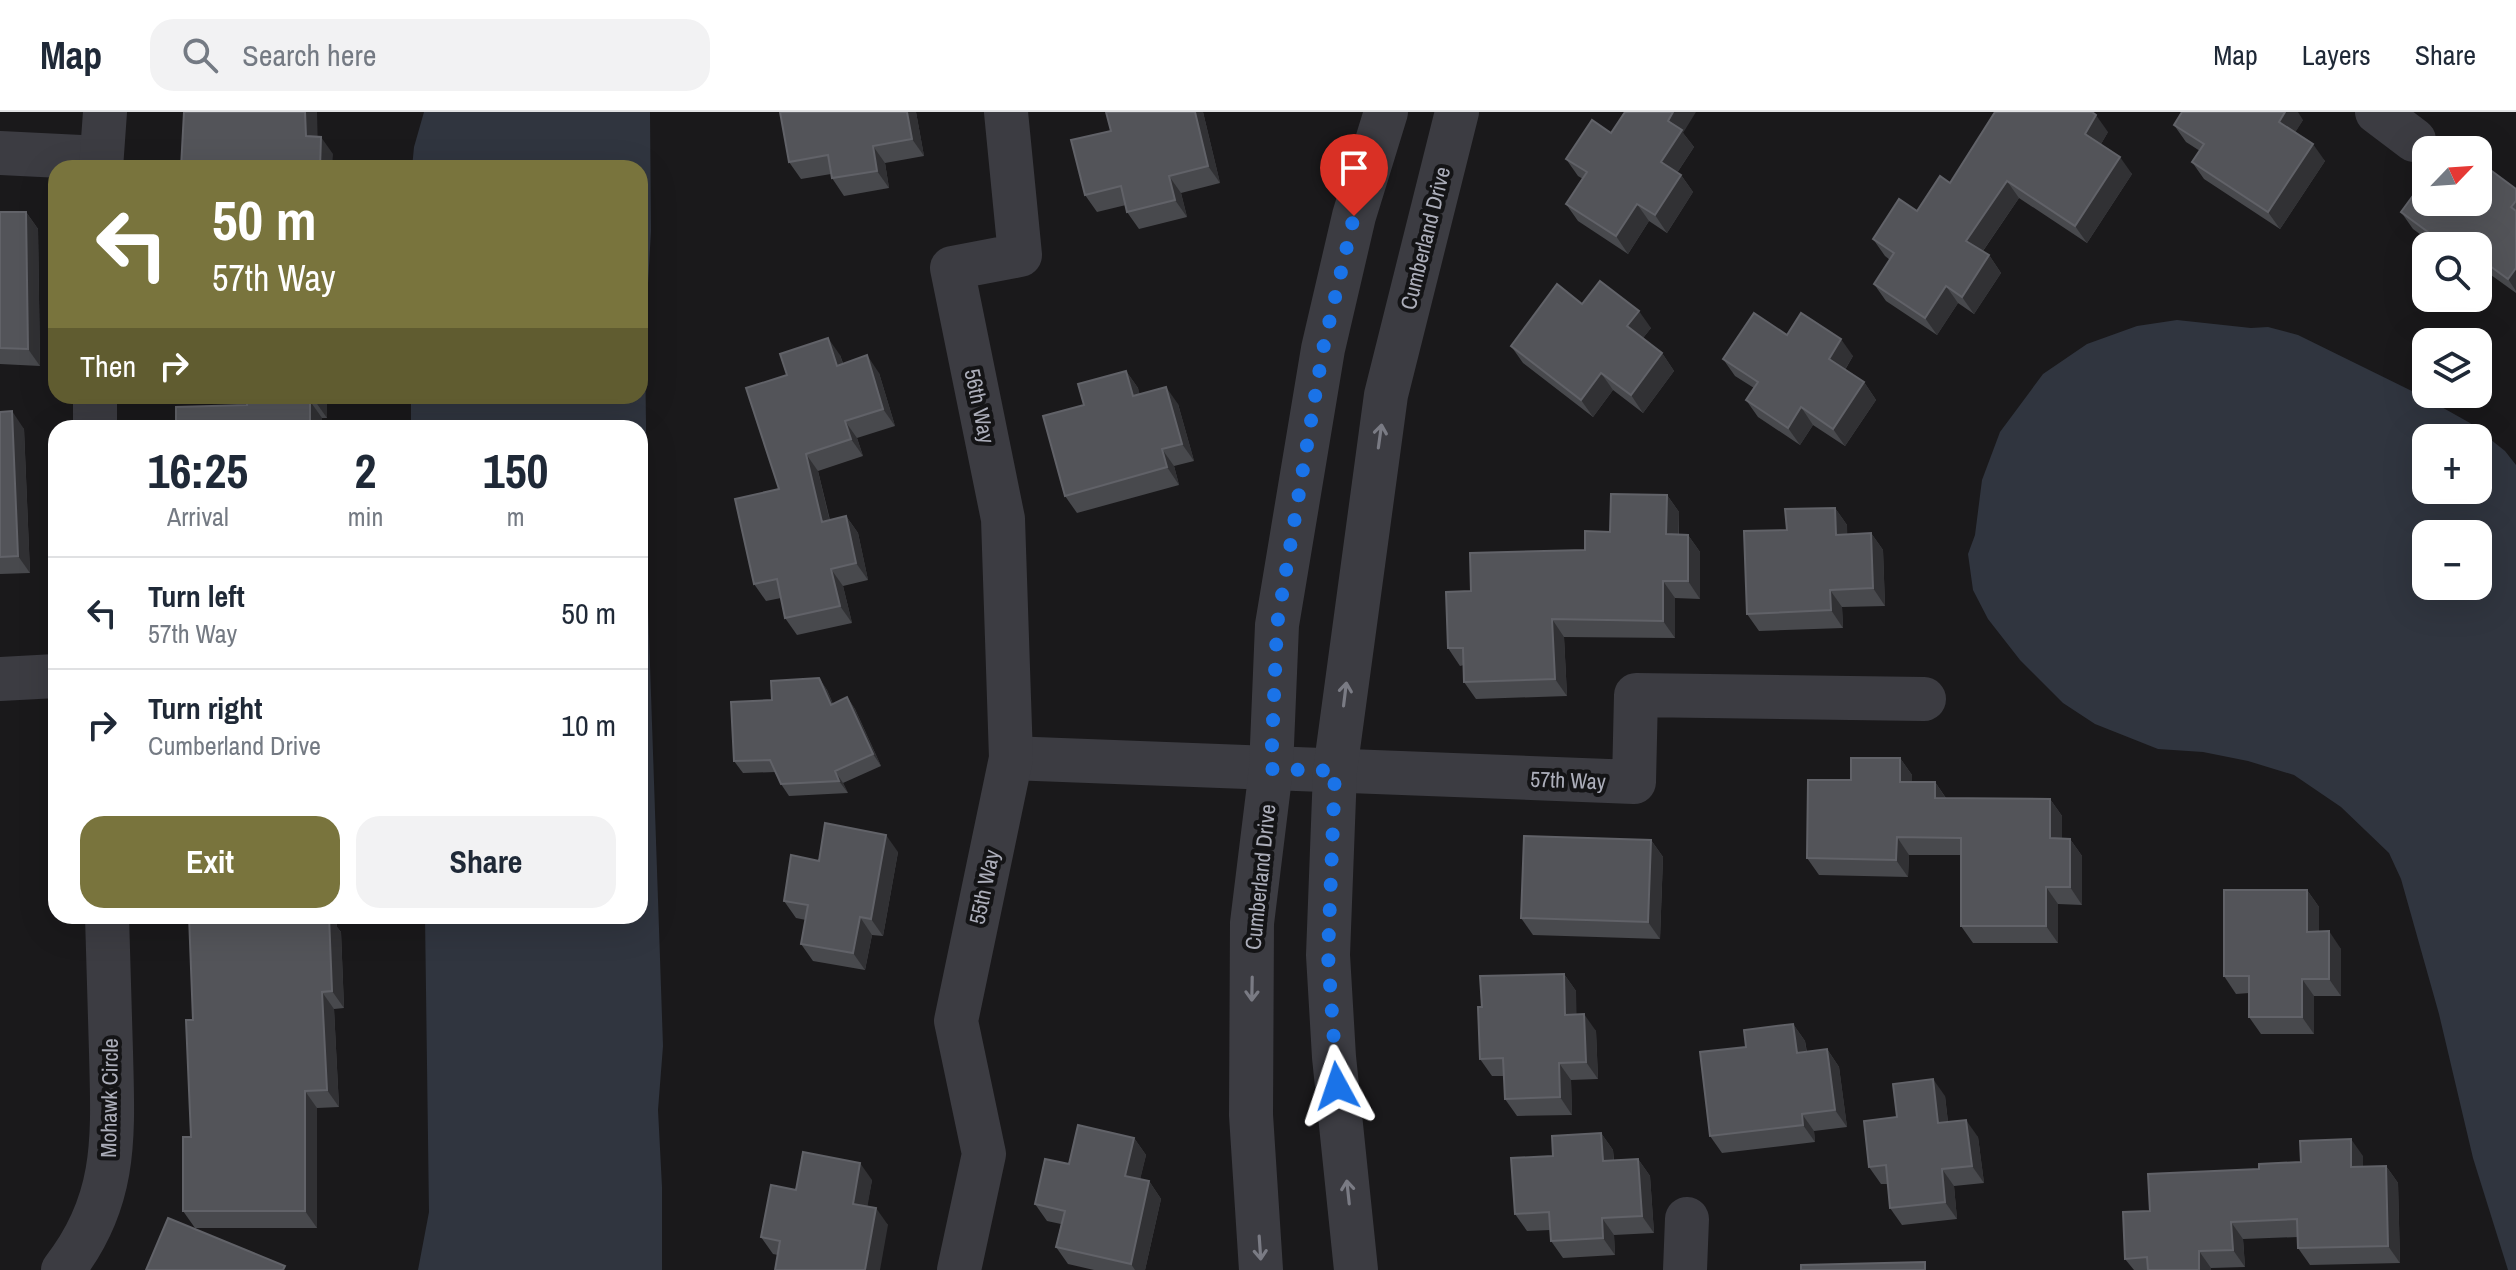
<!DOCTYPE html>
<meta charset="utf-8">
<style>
body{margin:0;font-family:"Archivo Narrow",sans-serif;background:#f2f2f3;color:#1f2937;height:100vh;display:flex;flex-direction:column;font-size:30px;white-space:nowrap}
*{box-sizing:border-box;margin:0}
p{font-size:26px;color:#747a83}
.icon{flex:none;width:44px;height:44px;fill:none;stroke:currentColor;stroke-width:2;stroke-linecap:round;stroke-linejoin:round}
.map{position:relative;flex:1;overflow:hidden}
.sheet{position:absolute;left:48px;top:308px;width:600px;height:504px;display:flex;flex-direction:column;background:#fff;border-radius:24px;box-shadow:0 8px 32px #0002}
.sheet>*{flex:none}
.guide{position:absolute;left:48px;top:48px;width:600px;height:244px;border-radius:24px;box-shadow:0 8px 32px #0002;background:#79743d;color:#fff;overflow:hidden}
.needle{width:52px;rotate:65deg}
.tools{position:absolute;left:2412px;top:24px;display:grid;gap:16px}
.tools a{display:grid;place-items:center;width:80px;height:80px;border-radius:16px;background:#fff;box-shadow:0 8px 32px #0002;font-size:40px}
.pin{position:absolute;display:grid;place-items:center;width:68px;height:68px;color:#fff;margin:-82px -34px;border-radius:50% 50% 50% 0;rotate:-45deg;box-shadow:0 0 8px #0007}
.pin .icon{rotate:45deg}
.me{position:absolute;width:88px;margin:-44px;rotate:355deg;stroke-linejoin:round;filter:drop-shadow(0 0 6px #0008)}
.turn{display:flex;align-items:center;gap:28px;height:168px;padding:0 32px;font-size:36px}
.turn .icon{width:104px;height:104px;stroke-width:2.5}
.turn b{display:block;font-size:56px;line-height:68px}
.then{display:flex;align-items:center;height:76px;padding:0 32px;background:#0003;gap:16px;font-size:30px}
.eta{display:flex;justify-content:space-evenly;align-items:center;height:136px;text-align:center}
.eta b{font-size:48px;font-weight:700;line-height:56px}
.cta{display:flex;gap:16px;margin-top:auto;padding:16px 32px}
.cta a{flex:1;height:92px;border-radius:24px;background:#79743d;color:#fff;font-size:32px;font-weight:700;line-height:92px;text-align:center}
.cta a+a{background:#f2f2f3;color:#1f2937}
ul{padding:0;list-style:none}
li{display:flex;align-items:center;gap:24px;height:112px;padding:0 32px;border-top:2px solid #e0e1e3}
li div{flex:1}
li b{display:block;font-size:30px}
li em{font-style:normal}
header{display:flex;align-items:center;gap:48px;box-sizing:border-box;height:112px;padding:0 40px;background:#fff;border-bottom:2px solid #e0e1e3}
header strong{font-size:38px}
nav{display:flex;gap:44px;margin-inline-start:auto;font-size:28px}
.search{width:560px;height:72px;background:#f2f2f3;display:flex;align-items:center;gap:20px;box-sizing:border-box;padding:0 28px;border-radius:24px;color:#747a83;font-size:30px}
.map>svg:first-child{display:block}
.water{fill:#30353f;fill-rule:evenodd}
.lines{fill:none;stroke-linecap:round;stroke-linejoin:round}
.minor{stroke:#3c3c42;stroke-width:44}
.wall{fill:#48494d}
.shaded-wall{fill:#313134}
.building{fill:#535459;stroke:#616268;stroke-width:2}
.oneway{stroke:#7a7b84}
.route{stroke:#1a73e8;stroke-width:14;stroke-dasharray:0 25.2}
.labels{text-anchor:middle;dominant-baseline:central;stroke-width:8;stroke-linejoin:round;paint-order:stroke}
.street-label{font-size:22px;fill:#acaeba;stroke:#141416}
</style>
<header>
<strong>Map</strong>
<div class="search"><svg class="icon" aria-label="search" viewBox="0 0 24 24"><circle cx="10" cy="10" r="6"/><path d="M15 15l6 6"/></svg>Search here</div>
<nav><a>Map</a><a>Layers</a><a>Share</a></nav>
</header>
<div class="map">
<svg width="2516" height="1158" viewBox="0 0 2516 1158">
<rect width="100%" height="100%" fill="#1a191b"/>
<g class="water">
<path d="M424 0H650L651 119 645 224 648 494 663 934 658 998 662 1075V1158H418L429 1100 425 804H640V316H411V284H640V56H412L414 35Z"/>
<path d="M2177 208 2251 216 2268 215 2298 223 2422 284 2470 311 2505 339 2516 353V1158H2508L2473 1046 2439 902 2401 767 2389 741 2341 695 2294 663 2248 649 2203 640 2158 637 2095 612 2063 591 2020 548 1988 507 1973 478 1968 442 1975 423 1982 368 2000 320 2043 262 2087 232 2137 214ZM2426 326H2478V378H2426ZM2426 422H2478V474H2426Z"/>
</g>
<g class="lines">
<g class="minor">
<path d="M2377 0 2414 28"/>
<path d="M0 41 101 46"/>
<path d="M101 56 105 0"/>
<path d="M95 284V316"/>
<path d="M0 567 56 564"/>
<path d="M1011 646 1634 670 1636 583 1924 587"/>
<path d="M63 1158C118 1088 113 1023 111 940 110 895 108 849 107 804"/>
<path d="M959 1158 984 1042 956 909 1011 646 1003 407 952 156 1020 143 1006 0"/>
<path d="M1261 1158 1251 1003 1252 811 1271 657 1277 513 1323 237 1354 104 1386 0"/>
<path d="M1356 1158 1334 945 1328 843 1335 659 1386 283 1457 0"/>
<path d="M1685 1158 1687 1107"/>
</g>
</g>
<g class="wall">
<path d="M780 0H916L924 44 885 51 889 76 844 84 832 66 831 62 801 67 789 50Z"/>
<path d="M1203 0 1220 71 1181 81 1187 105 1139 117 1127 100 1126 93 1097 100 1085 83 1111 19Z"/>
<path d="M2303 8 2295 20 2325 49 2280 117 2204 67 2192 50 2200 39 2186 30 2174 13Z"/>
<path d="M2108 20 2101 32 2132 62 2087 131 2019 86 1983 139 1989 143 2001 161 1974 202 1958 191 1937 223 1886 189 1874 172 1890 148 1885 144 1873 127 1917 99 1950 71Z"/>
<path d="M1611 21H1683L1694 35 1677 61 1681 63 1693 80 1667 121 1649 109 1628 142 1578 109 1566 92 1583 67 1578 64 1566 47Z"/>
<path d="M2516 77V181L2491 163 2426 134V143L2422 137 2428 128 2413 117 2401 100 2426 90Z"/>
<path d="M0 100H26L38 117 40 254 0 252Z"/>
<path d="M1582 192 1651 216 1643 226 1662 241 1674 259 1643 301 1613 278 1593 305 1523 251 1511 234Z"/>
<path d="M1787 223 1853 244 1845 258 1864 270 1876 288 1845 334 1813 313 1800 333 1758 305 1746 288 1754 276 1735 264 1723 247Z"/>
<path d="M840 243 843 251 879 261 895 314 857 326 863 344 818 359 830 408 846 404 858 421 868 468 843 474 852 511 797 523 785 506 781 486 766 489 754 472 779 377 787 263Z"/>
<path d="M1126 259 1138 276 1139 282 1178 292 1194 349 1174 354 1179 373 1077 401 1065 384 1084 293Z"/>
<path d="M327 284V306L176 309 247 293Z"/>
<path d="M0 300 24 317 30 461 0 462Z"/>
<path d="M1667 383 1679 400V422L1688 423 1700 440V487L1675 486V526L1564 525 1567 584 1476 587 1464 570V553L1460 554 1448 536 1610 420Z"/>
<path d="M1835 396 1847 413V422L1871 421 1883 438 1885 494 1842 495 1843 516 1759 519 1747 502 1787 418Z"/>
<path d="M819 566 827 578 833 592 847 585 855 597 881 654 843 671 848 681 789 684 781 672 775 660 743 661 734 649 772 588Z"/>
<path d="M1900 646 1912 663V670H1935L1946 686 2050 687 2062 704V727H2070L2082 744V793L2058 792V831H1973L1961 814V743H1909L1908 765 1819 763 1807 746 1851 668Z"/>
<path d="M1651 728 1663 745 1660 827 1533 823 1521 806Z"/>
<path d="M898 740 883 824 872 823 865 858 813 849 801 832 806 808 796 806 784 789 819 749Z"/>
<path d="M2307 778 2319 795V819L2341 837V884H2314V922H2261L2249 905V881L2236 882 2224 864Z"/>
<path d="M189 804H336L337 815 341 820 344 896 334 897 339 995 317 996V1116H195L183 1099 191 1025 193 908Z"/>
<path d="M1564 862 1576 879V903L1596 919 1598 967 1571 968 1572 1003 1517 1004 1505 987 1504 964H1492L1480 947 1482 895Z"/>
<path d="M1793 912 1805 929 1807 940 1827 937 1839 955 1847 1015 1814 1019 1815 1030 1722 1041 1710 1024 1746 935Z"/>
<path d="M1945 984 1948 1010 1978 1025 1984 1071 1954 1074 1957 1107 1902 1113 1890 1096 1888 1072H1881L1869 1055 1897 1005Z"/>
<path d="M1601 1021 1613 1038 1614 1048 1638 1047 1650 1064 1654 1121 1614 1123 1615 1143 1563 1146 1551 1129 1550 1118 1527 1119 1515 1102 1553 1044Z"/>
<path d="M1134 1026 1146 1043 1140 1067 1149 1069 1161 1087 1145 1158H1094L1068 1152 1056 1135 1061 1112 1047 1109 1035 1092 1069 1052Z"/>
<path d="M2363 1044V1054H2386L2398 1071 2400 1151 2310 1153 2298 1136V1125L2243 1127 2245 1155 2211 1156V1158H2134L2125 1147 2150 1099 2259 1057 2301 1050Z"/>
<path d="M872 1068 867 1094 888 1113 778 1143 773 1142 761 1125 796 1078Z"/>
</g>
<g class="shaded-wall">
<path d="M305 0H317L318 41 306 24Z"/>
<path d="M907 0H916L924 44 912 27Z"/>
<path d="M1195 0H1203L1220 71 1208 54Z"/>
<path d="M1673 0H1696L1683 21 1694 35 1673 67 1661 50 1668 9Z"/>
<path d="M2285 0H2298L2303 8 2291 27 2279 10Z"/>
<path d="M2096 3 2108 20 2097 39 2085 22Z"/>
<path d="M321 25 333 42 332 56H320Z"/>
<path d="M2313 32 2325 49 2280 117 2268 100Z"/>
<path d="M873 34 885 51 889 76 877 59Z"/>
<path d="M2120 45 2132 62 2087 131 2075 114Z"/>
<path d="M1681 63 1693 80 1667 121 1655 103Z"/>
<path d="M1169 64 1181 81 1187 105 1175 88Z"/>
<path d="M2007 69 2019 86 1978 146 1966 129Z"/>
<path d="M1637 92 1649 109 1628 142 1616 124Z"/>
<path d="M26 100 38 117 40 254 28 237Z"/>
<path d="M1989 143 2001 161 1974 202 1962 185Z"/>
<path d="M2479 146 2491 163 2478 180V147Z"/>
<path d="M2516 156V179L2508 167Z"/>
<path d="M1946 174 1958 191 1937 223 1925 206Z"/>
<path d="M1639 199 1651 216 1639 231 1627 214Z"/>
<path d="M828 226 840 243 849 271 837 254Z"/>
<path d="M1841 227 1853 244 1841 264 1829 247Z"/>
<path d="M1662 241 1674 259 1643 301 1631 283Z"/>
<path d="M867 243 879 261 895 314 883 297Z"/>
<path d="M1126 259 1138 276 1145 301 1133 284Z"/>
<path d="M1601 261 1613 278 1593 305 1581 288Z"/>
<path d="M1864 270 1876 288 1845 334 1833 317Z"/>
<path d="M1166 275 1178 292 1194 349 1182 332Z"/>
<path d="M315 284H327V306L315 289Z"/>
<path d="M310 289 322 306V316H310Z"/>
<path d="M1801 295 1813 313 1800 333 1788 316Z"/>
<path d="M12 299 24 317 30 461 18 444Z"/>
<path d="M845 309 857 326 863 344 851 327Z"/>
<path d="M1162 337 1174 354 1179 373 1167 355Z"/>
<path d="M806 342 818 359 834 427 822 410Z"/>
<path d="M1667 383 1679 400 1678 439 1666 422Z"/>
<path d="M1835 396 1847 413 1848 440 1836 423Z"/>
<path d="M846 404 858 421 868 468 856 451Z"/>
<path d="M1871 421 1883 438 1885 494 1873 476Z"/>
<path d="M1688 423 1700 440V487L1688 469Z"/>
<path d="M831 457 843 474 852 511 840 494Z"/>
<path d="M1663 469 1675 486V526L1663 509Z"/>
<path d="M1830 478 1842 495 1843 516 1831 498Z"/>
<path d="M1552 507 1564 525 1567 584 1555 567Z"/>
<path d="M819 566 827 578 839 605 831 593Z"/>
<path d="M847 585 855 597 881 654 873 642Z"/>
<path d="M1900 646 1912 663V687L1900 670Z"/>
<path d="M835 659 843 671 848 681 839 669Z"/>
<path d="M1935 670 1947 688 1935 686Z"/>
<path d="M2050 687 2062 704V744L2050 726Z"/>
<path d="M886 723 898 740 883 824 871 807Z"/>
<path d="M1897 725 1909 743 1908 765 1896 748Z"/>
<path d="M2070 727 2082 744V793L2070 775Z"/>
<path d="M1651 728 1663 745 1660 827 1648 810Z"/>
<path d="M2046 775 2058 792V831L2046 814Z"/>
<path d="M2307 778 2319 795V837L2307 820Z"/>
<path d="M326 804H336L337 815 341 820 344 896 332 879Z"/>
<path d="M860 805 872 823 865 858 853 841Z"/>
<path d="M2329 819 2341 837V884L2329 867Z"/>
<path d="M1564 862 1576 879 1577 920 1565 903Z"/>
<path d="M2302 867 2314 884V922L2302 905Z"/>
<path d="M322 880 334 897 339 995 327 978Z"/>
<path d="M1584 902 1596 919 1598 967 1586 950Z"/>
<path d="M1793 912 1805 929 1809 958 1797 941Z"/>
<path d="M1827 937 1839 955 1847 1015 1835 998Z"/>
<path d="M1559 951 1571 968 1572 1003 1560 985Z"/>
<path d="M1933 967 1945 984 1950 1029 1938 1011Z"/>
<path d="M305 979 317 996V1116L305 1099Z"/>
<path d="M1802 1002 1814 1019 1815 1030 1803 1013Z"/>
<path d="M1966 1008 1978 1025 1984 1071 1972 1054Z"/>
<path d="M1601 1021 1613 1038 1615 1066 1603 1049Z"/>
<path d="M1134 1026 1146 1043 1137 1081 1125 1064Z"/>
<path d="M2351 1027 2363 1044V1072L2351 1055Z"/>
<path d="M1638 1047 1650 1064 1654 1121 1642 1104Z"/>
<path d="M860 1051 872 1068 865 1109 853 1092Z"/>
<path d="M2386 1054 2398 1071 2400 1151 2388 1134Z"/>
<path d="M1942 1057 1954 1074 1957 1107 1945 1090Z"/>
<path d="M1149 1069 1161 1087 1145 1158H1135L1131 1152Z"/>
<path d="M876 1096 888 1113 880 1158H865Z"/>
<path d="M1602 1106 1614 1123 1615 1143 1603 1126Z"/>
<path d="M2231 1110 2243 1127 2245 1155 2233 1138Z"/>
<path d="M2199 1139 2211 1156V1158H2199Z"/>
</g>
<g class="building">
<path d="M184 0H305L306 24 321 25 320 56H181Z"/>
<path d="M780 0H907L912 27 873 34 877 59 832 66 828 43 789 50Z"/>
<path d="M1106 0H1195L1208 54 1169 64 1175 88 1127 100 1121 74 1085 83 1071 28 1111 19Z"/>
<path d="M1625 0H1673L1668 9 1682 18 1661 50 1681 63 1655 103 1637 92 1616 124 1566 92 1587 60 1566 47 1592 8 1611 21Z"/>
<path d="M1995 0H2092L2096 3 2085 22 2120 45 2075 114 2007 69 1966 129 1989 143 1962 185 1946 174 1925 206 1874 172 1894 141 1873 127 1899 87 1917 99 1940 64 1950 71Z"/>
<path d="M2182 0H2285L2279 10 2313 32 2268 100 2192 50 2204 32 2174 13Z"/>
<path d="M2481 51 2516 77V89L2511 95 2516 99V156L2508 167 2479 146 2478 147V134H2426V140L2422 137 2432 123 2401 100 2426 66V90H2478V55Z"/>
<path d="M0 100H26L28 237 0 236Z"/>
<path d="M1600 169 1639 199 1627 214 1662 241 1631 283 1601 261 1581 288 1511 234 1557 172 1582 192Z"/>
<path d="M1754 201 1787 223 1801 201 1841 227 1829 247 1864 270 1833 317 1801 295 1788 316 1746 288 1758 270 1723 247Z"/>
<path d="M828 226 837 254 867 243 883 297 845 309 851 327 806 342 822 410 846 404 856 451 831 457 840 494 785 506 777 467 754 472 735 387 779 377 746 276 787 263 780 242Z"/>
<path d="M1126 259 1133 284 1166 275 1182 332 1162 337 1167 355 1065 384 1043 304 1084 293 1078 272Z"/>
<path d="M247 284H315V289H310V316H171V309H176V295L247 293Z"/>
<path d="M12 299 18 444 0 445V300Z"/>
<path d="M1611 382 1667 383 1666 422 1688 423V469H1663V509L1552 507 1555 567 1464 570 1463 536H1448L1446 480 1471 479 1470 441 1585 438V419L1610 420Z"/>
<path d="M1835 396 1836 423 1871 421 1873 476 1830 478 1831 498 1747 502 1744 419 1787 418 1785 397Z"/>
<path d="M819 566 831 593 847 585 873 642 835 659 839 669 781 672 770 648 734 649 731 590 772 588 771 569Z"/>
<path d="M1851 646H1900V670H1935V686L2050 687V726L2070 727V775H2046V814H1961V726L1897 725 1896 748 1807 746 1808 668H1851Z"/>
<path d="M825 711 886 723 871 807 860 805 853 841 801 832 808 793 784 789 791 743 819 749Z"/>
<path d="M1524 724 1651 728 1648 810 1521 806Z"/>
<path d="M2224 778H2307V820L2329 819V867H2302V905H2249V864H2224Z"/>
<path d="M189 804H329L332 879 322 880 327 978 305 979V1099H183V1025H191L186 908H193Z"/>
<path d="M1564 862 1565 903 1584 902 1586 950 1559 951 1560 985 1505 987 1503 946 1480 947 1478 895H1482L1480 864Z"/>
<path d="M1793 912 1797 941 1827 937 1835 998 1802 1002 1803 1013 1710 1024 1700 940 1746 935 1744 918Z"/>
<path d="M1933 967 1938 1011 1966 1008 1972 1054 1942 1057 1945 1090 1890 1096 1886 1053 1869 1055 1864 1009 1897 1005 1893 972Z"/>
<path d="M1078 1013 1134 1026 1125 1064 1149 1069 1131 1152 1056 1135 1065 1099 1035 1092 1045 1047 1069 1052Z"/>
<path d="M1601 1021 1603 1049 1638 1047 1642 1104 1602 1106 1603 1126 1551 1129 1549 1100 1515 1102 1511 1046 1553 1044 1552 1024Z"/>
<path d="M2351 1027V1055L2386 1054 2388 1134 2298 1136 2297 1107 2231 1110 2233 1138 2199 1139V1158H2148L2147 1145 2125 1147 2123 1100 2150 1099 2148 1062 2259 1057V1052L2301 1050 2300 1029Z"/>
<path d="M803 1040 860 1051 853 1092 876 1096 865 1158H775L780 1129 761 1125 771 1073 796 1078Z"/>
<path d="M168 1106 285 1154 283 1158H146Z"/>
<path d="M1925 1150V1158H1801V1153Z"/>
</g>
<defs><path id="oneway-shaft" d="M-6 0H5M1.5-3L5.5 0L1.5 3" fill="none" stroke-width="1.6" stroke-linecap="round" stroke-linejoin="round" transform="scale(2)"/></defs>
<g class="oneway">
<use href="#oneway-shaft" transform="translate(1380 324) rotate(-82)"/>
<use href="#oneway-shaft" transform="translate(1345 582) rotate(-83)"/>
<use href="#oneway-shaft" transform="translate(1252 877) rotate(91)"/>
<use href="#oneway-shaft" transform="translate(1348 1080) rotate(-96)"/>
<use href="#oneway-shaft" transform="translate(1260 1136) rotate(86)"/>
</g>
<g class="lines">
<path class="route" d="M1337 974 1328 843 1335 659 1271 657 1277 513 1323 237 1354 104"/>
</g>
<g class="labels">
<g class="street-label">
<text transform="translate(1425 126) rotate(-76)">Cumberland Drive</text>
<text transform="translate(980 294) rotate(78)">56th Way</text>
<text transform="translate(1568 668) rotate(2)">57th Way</text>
<text transform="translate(1260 765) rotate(-84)">Cumberland Drive</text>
<text transform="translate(984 775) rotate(-78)">55th Way</text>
<text transform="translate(109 986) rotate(-89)">Mohawk Circle</text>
</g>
</g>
</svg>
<div class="tools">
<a><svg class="needle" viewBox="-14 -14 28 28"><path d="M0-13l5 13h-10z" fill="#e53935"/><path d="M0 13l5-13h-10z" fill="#747a83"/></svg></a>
<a><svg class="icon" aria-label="search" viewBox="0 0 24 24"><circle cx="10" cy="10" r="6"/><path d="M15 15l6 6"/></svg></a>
<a><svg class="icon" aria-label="layers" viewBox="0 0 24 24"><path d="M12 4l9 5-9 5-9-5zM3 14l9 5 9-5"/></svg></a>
<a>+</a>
<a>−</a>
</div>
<div class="pin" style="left:1354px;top:104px;background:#d93025"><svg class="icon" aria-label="arrive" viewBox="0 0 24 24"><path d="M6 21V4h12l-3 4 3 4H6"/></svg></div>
<svg class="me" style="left:1337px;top:974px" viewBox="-20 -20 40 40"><path d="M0-17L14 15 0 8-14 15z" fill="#1a73e8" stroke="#fff" stroke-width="4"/></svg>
<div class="guide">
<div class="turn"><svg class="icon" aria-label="left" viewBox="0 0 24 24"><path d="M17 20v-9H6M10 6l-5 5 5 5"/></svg><div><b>50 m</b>57th Way</div></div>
<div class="then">Then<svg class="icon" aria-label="right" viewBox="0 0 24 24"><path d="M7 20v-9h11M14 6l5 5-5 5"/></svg></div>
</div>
<section class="sheet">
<div class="eta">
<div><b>16:25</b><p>Arrival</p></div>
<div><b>2</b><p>min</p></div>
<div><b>150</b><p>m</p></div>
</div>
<ul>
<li><svg class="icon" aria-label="left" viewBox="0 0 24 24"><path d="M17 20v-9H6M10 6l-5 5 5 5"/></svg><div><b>Turn left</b><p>57th Way</p></div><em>50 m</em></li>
<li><svg class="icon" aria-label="right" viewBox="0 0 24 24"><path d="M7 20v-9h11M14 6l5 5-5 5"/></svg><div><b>Turn right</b><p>Cumberland Drive</p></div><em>10 m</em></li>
</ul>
<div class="cta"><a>Exit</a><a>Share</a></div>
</section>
</div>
